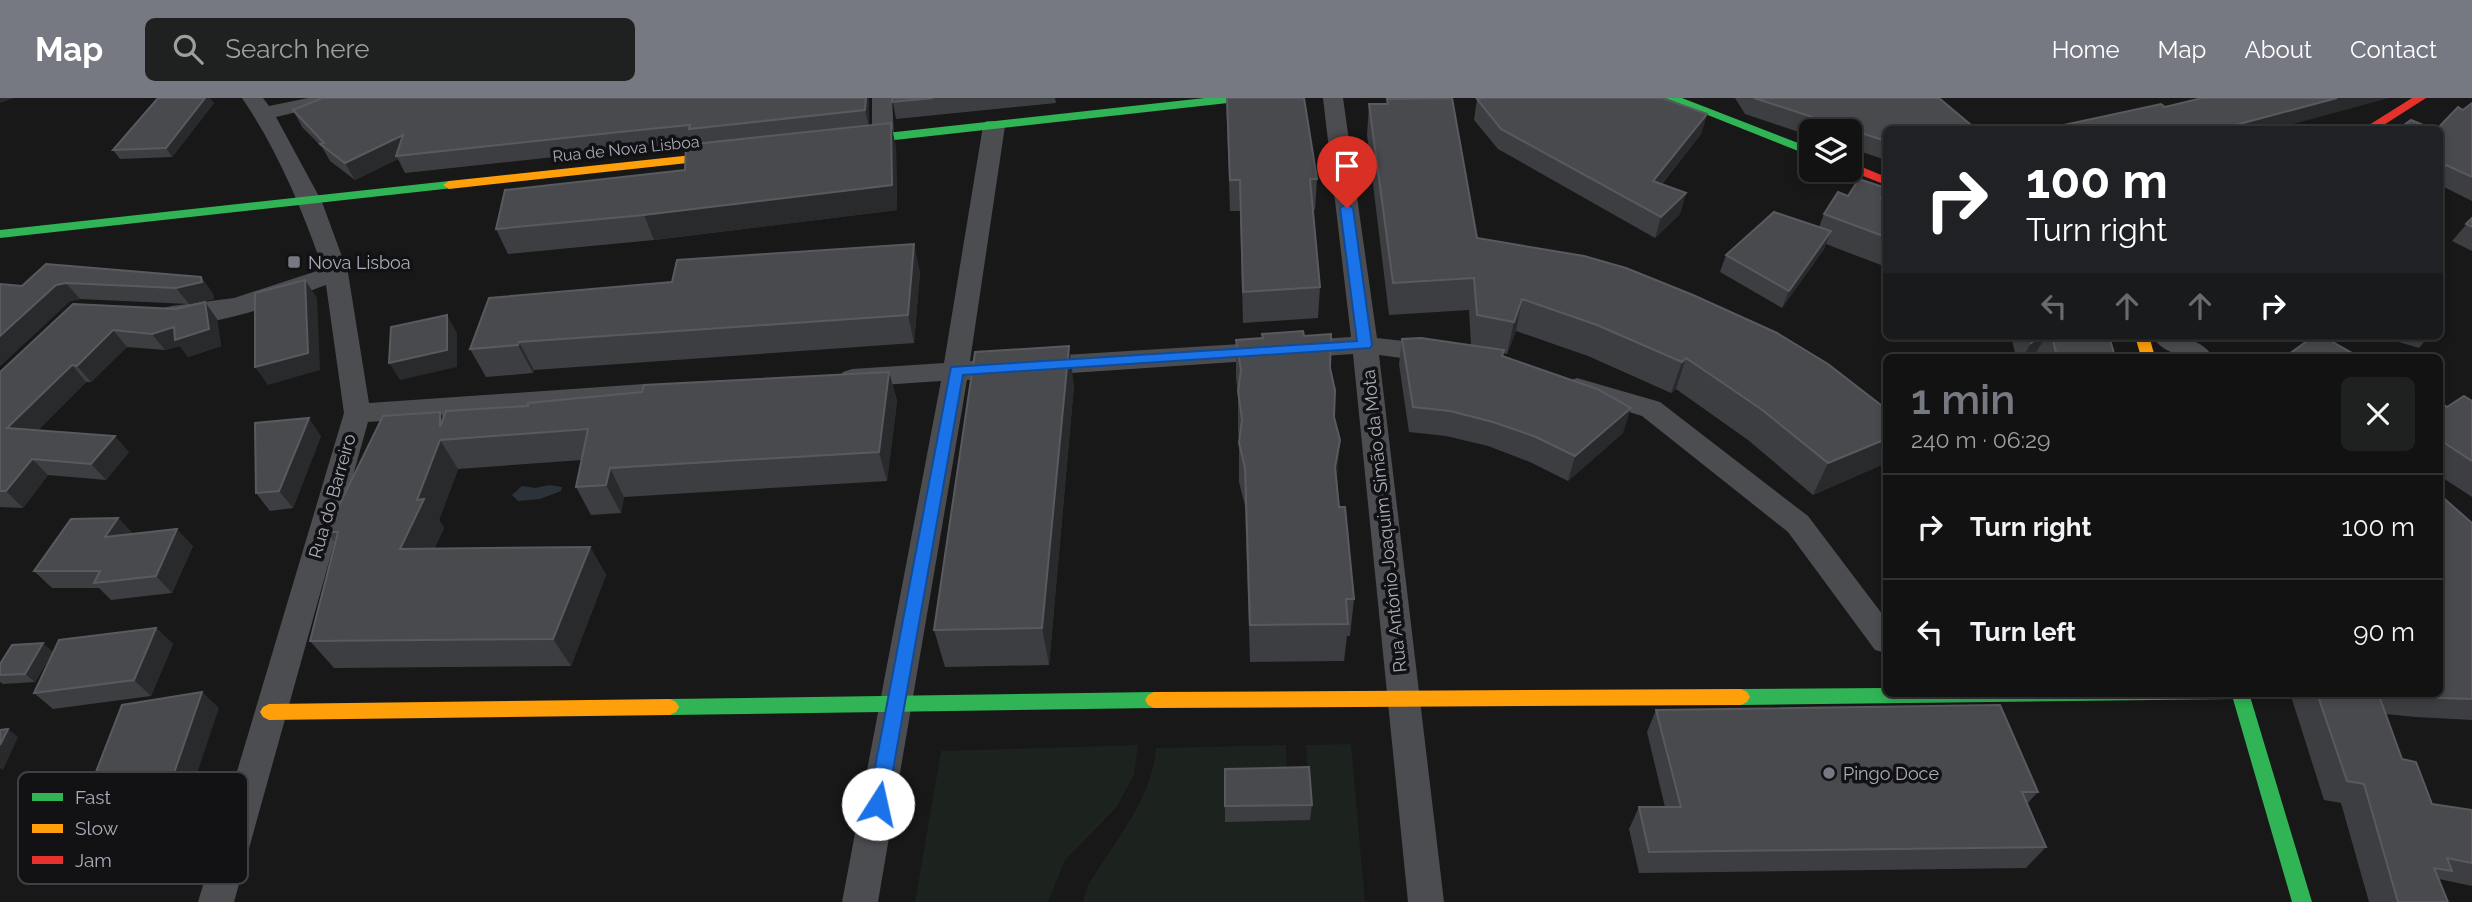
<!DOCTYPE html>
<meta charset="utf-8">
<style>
body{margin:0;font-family:Raleway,sans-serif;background:#1f2020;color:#f1f3f6;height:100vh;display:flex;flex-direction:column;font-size:26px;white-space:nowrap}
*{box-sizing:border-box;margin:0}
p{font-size:23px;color:#9c9e9f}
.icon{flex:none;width:38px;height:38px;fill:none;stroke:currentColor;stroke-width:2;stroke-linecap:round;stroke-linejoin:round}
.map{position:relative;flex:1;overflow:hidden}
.drawer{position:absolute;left:1883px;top:256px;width:560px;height:343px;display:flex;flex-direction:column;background:#121212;border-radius:10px;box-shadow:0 4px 10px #0003,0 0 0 2px #313232}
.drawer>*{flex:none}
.banner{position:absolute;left:1883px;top:28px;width:560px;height:214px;border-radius:10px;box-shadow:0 4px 10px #0003,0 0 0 2px #313232;background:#202124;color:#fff;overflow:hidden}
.tools{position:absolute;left:1799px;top:21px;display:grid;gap:14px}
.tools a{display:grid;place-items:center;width:63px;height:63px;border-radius:10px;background:#121212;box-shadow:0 4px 10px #0003,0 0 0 2px #313232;font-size:35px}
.pin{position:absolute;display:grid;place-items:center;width:60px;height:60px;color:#fff;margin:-72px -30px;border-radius:50% 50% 50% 0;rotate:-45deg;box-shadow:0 0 7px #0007}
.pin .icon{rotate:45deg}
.me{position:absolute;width:77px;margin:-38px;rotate:10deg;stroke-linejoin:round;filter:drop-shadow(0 0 5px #0008)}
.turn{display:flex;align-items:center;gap:24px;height:147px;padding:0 28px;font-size:32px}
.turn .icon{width:91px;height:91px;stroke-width:2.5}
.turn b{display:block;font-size:49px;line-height:60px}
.lanes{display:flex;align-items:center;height:66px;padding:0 28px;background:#0003;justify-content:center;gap:35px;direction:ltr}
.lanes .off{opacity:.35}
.round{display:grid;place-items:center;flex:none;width:74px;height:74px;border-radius:10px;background:#1f2020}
.overview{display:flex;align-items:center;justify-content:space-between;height:119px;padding:0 28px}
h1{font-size:42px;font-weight:600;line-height:52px;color:#767981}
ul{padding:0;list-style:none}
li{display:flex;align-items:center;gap:21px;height:105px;padding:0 28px;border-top:2px solid #313232}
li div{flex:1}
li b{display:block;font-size:26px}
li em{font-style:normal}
header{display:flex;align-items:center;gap:42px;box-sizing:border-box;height:98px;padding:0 35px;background:#767981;color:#fff}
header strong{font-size:33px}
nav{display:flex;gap:38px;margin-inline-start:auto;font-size:24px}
.search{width:490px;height:63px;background:#1f2020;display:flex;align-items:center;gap:18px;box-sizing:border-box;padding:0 24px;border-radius:10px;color:#9c9e9f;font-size:26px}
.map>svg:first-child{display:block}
.green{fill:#1c221d}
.water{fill:#2b323a}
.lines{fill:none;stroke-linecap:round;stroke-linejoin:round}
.street{fill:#4c4d51;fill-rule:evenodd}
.fast{fill:#30b455;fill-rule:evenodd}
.slow{fill:#ff9f0a;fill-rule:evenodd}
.jam{fill:#e5322d;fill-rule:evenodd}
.wall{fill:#3d3e41}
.shaded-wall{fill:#292a2b}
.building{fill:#494a4e;stroke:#585a5f;stroke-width:2}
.route{fill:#1a73e8;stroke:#114b97;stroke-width:2}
.poi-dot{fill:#767981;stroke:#121214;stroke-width:2.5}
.labels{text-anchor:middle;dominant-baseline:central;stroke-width:7;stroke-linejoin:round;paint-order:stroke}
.far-street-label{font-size:16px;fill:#a9adb9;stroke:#121214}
.poi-label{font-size:18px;fill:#a9adb9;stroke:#121214;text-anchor:start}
.street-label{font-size:18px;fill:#a9adb9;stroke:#121214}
.key{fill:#121214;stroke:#3f4046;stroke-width:2}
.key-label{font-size:19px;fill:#a9adb9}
</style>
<header>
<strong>Map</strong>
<div class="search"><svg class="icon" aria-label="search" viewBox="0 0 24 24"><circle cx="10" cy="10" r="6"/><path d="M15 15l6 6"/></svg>Search here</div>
<nav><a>Home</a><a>Map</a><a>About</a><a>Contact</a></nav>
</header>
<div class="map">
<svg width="2472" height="804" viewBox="0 0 2472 804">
<rect width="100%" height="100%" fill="#181818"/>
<g class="green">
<path d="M1351 646 1365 804H1083L1087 789C1113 745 1152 702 1156 650L1286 647 1287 684 1225 723 1310 722 1306 647Z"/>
<path d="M1138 647 1134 677 1116 710 1065 762 1048 804H915L941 653Z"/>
</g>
<path class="water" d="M549 387 562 389 561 393 540 401 518 403 512 397 522 388 535 390Z"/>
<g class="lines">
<g class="street">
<path d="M242 0H263L269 8 308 0H381L378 4 371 6 301 13 276 19 322 104 348 175 369 305 644 286 653 288 657 295 653 302 644 304 368 324 234 804H198L344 315 326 187C282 203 209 235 163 222L160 216 163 210 172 208 234 200 323 171C302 111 278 53 242 0Z"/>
<path d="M872 0H892L894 40 891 45H875L872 40Z"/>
<path d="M1323 0H1343L1377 240 1440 247 1449 250 1453 256 1449 262 1440 265 1379 257 1444 804H1408L1353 256 967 282 878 804H842L941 283 852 289 843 286 839 280 843 274 852 271 944 265 983 28 986 23H1002L1005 28 970 263 1351 239Z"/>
<path d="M2152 238C2174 238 2200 238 2213 259 2191 259 2166 260 2152 238Z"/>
<path d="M1577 280 1660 304 1808 418 1886 521V555L1875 552 1788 434 1642 318 1568 295 1564 289 1568 283Z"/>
</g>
<g class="fast">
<path d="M1205 0H1243L1237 4 841 48 835 44 841 40Z"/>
<path d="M1665 0H1682L1811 50V58Z"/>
<path d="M449 83 455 87 453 90 0 140V132Z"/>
<path d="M1886 590V595H2249L2312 804H2292L2233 601 1741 607 1735 604 1732 599 1735 594 1741 591Z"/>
<path d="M1154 594 1160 597 1163 602 1160 607 1154 610 670 617 664 614 661 609 664 604 670 601Z"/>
</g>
<g class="slow">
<path d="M739 52 743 53V59L449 91 443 87 449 83Z"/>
<path d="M2135 238H2149L2155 259H2141Z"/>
<path d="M1741 591 1747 594 1750 599 1747 604 1741 607 1154 610 1148 607 1145 602 1148 597 1154 594Z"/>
<path d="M670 601 676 604 679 609 676 614 670 617 269 622 263 619 260 614 263 609 269 606Z"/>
</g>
<g class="jam">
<path d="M2412 0H2426L2376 32H2361Z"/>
<path d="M1850 64 1886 79V87L1848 72Z"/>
</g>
</g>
<g class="wall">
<path d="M869 0V27L896 49 897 112 654 142 508 156 496 131 685 72 695 46 694 44 405 75 398 61 355 82 330 63 322 49 302 29 293 12Z"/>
<path d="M892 0H1055L1056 5 896 21Z"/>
<path d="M1226 0 1317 81 1315 112H1313L1320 189 1318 220 1243 225 1240 113H1230Z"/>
<path d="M1735 0H1939L1886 32V62L1850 50V33H1811V38L1745 16Z"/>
<path d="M1387 1 1477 140 1886 311V365L1813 397 1748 342 1676 291 1671 295 1588 258 1516 233 1507 256 1503 255V258L1623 335 1568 383 1530 364 1488 348 1446 338 1409 334 1399 266 1402 241 1471 247 1469 212 1389 217 1367 37 1369 6H1387Z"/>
<path d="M1477 1 1707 16 1701 36 1662 86 1686 95 1680 116 1655 140 1498 51 1474 22Z"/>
<path d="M214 5 172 59 120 61 113 52Z"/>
<path d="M2472 5V103L2440 87V32Z"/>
<path d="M1886 90 1882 100 1886 102V169L1826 146 1824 151 1782 210 1720 174 1726 157 1819 129 1824 116 1848 98Z"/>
<path d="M2472 120V153L2452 143Z"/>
<path d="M46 166 201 179 213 196 214 201 189 206 80 201 70 203 0 268V186L22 188Z"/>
<path d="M920 174 914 245 534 272 533 275 486 279 470 251Z"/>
<path d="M205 204 217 221 221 248 188 259 180 248 165 252 127 249 91 284H86L38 332 129 354 106 382 48 377 23 410 0 409V274L73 206 176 211Z"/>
<path d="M1304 238 1330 270 1339 409 1354 501 1350 538H1347L1344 563 1250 564 1245 408 1239 384V343L1238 332V293L1236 281V242Z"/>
<path d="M2011 238H2109L2115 259H2037L2036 255 2031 259H2016Z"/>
<path d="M2211 238H2268L2267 240 2214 241Z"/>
<path d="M2378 238H2429L2419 250Z"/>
<path d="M2292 254 2359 259H2288Z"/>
<path d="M889 274 897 303 887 383 624 399 621 415 591 417 576 389 582 362 458 371 439 422 444 430 434 451 590 449 606 477 571 568 334 570 310 543 335 445 326 434 440 314 444 319 528 308Z"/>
<path d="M1074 287 1049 567 945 569 934 532Z"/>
<path d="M2472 303V399L2440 378V304L2447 309Z"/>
<path d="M321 338 293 410 270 413 256 395Z"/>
<path d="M118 420 133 436 193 448 172 495 111 502 99 490H52L34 473Z"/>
<path d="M2472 425V622L2416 619 2385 616 2402 661 2432 706 2472 712V788L2439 781 2448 804H2369L2341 705 2324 702 2290 595H2440Z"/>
<path d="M156 530 173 546 151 598 53 611 34 595Z"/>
<path d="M53 554 35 584 3 586 0 584V566Z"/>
<path d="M1656 612 2038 694 2027 706 2046 749 2026 770 1639 775 1629 731 1639 709H1665L1647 634Z"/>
<path d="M1225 671 1312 707 1310 722 1225 724Z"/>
</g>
<g class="shaded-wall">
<path d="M0 0H14L0 5Z"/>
<path d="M205 0H210L214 5 172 59 166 50Z"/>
<path d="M866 0H869V29L865 12Z"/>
<path d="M2337 0H2389L2271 32H2229L2232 28Z"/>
<path d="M1707 16 1701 36 1647 104 1653 83Z"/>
<path d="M891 25 896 49 897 112 654 142 644 117Z"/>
<path d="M403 37 396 58 398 61 355 82 345 65Z"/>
<path d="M1686 95 1680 116 1655 140 1661 119Z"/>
<path d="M1831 133 1824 151 1782 210 1789 193Z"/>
<path d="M914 146 920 174 914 245 908 217Z"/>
<path d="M201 179 213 196 214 201 189 206 176 190Z"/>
<path d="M305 182 317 200 320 272 268 287 255 269Z"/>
<path d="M66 185 80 201 70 203 0 268V238L56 187Z"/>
<path d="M1522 201 1516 233 1507 256 1514 224Z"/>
<path d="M205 204 217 221 221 248 188 259 180 248 165 252 152 236Z"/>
<path d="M447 217 457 235V269L400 282 389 265Z"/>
<path d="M113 232 127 249 91 284 77 268Z"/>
<path d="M2041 238H2046L2036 255 2031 259H2023L2031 245Z"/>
<path d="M519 244 534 272 533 275 518 247Z"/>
<path d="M1069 248 1074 287 1049 567 1042 530Z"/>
<path d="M1686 260 1676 291 1671 295 1682 264Z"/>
<path d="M72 267 86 284 23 347 7 330Z"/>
<path d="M889 274 897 303 887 383 879 354Z"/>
<path d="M1631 310 1623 335 1568 383 1575 358Z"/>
<path d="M440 314 457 341 440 329Z"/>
<path d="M309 320 321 338 293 410 279 393Z"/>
<path d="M115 338 129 354 106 382 91 366Z"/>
<path d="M1886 341V365L1813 397 1828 365Z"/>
<path d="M440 342 458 371 439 422 444 430 420 479 400 451 417 402Z"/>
<path d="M1340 342 1337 381 1332 407 1335 369Z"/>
<path d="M32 361 48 377 23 410 6 393Z"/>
<path d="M610 370 624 399 621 415 606 387Z"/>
<path d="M118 420 135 438 105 439Z"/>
<path d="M177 431 193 448 172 495 156 478Z"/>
<path d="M590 449 606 477 571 568 553 541Z"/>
<path d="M156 530 173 546 151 598 134 582Z"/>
<path d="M43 545 53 554 35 584 25 576Z"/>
<path d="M202 594 219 610 166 768 72 784 51 770Z"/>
<path d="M8 631 18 639 3 672 0 670V647Z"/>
</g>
<g class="building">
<path d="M158 0H205L166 50 113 52Z"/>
<path d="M322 0H866L865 12 689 31 690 27 629 33 396 58 403 37 345 65 320 46 324 45 293 12Z"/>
<path d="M892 0H933L892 4Z"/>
<path d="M1227 0H1304L1317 81H1310L1320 189 1243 194 1240 82H1230Z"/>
<path d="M1452 0 1477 140 1584 158 1626 170 1693 197 1777 235 1828 266 1886 311V341L1828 365 1761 311 1686 260 1682 264 1597 227 1522 201 1514 224 1477 217 1474 180 1393 185 1369 6H1388L1387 1Z"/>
<path d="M1483 0H1662L1707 16 1653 83 1686 95 1661 119 1501 31 1477 1Z"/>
<path d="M1754 0H1939L1977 32H1886V43Z"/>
<path d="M2202 0H2337L2232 28 2237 32H2064L2059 28 2161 6 2165 9Z"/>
<path d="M2472 5V79L2446 67 2440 72V32H2436L2458 9 2463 12Z"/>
<path d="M2411 22 2435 32H2397Z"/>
<path d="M891 25 892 87 644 117 496 131 505 92 685 72 686 47Z"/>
<path d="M1859 81 1886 90 1881 100 1886 102V139L1824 116 1838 94 1848 98Z"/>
<path d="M1774 114 1831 133 1789 193 1726 157Z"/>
<path d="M2472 120V129L2466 126Z"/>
<path d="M914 146 908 217 519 244 518 247 470 251 489 200 672 184 677 162Z"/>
<path d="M46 166 201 179 202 184 176 190 66 185 56 187 0 238V186L22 188Z"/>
<path d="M305 182 308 255 255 269V195Z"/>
<path d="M205 204 209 231 175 242 174 229 152 236 113 232 77 268 72 267 7 330 115 338 91 366 32 361 6 393H0V274L73 206 176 211Z"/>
<path d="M447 217V252L389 265 391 229Z"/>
<path d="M1303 233 1304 238 1331 236 1330 270 1335 292 1334 319 1340 342 1335 369 1339 409H1345L1354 501H1346L1348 526 1250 527 1245 370 1239 345 1242 321 1238 293 1241 272 1236 242 1263 240 1262 236Z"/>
<path d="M2030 238H2041L2031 245Z"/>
<path d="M2052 238H2109L2115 259H2057Z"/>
<path d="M2314 238H2322L2359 259H2301L2292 254Z"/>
<path d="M1421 240 1504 252 1502 258 1597 291 1631 310 1575 358 1536 339 1493 324 1450 313 1413 309 1402 241Z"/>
<path d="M1069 248 1042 530 934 532 975 254Z"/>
<path d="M1957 255 1963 259H1953Z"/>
<path d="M889 274 879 354 610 370 606 387 576 389 588 331 440 342 417 402 424 401 400 451 590 449 553 541 310 543 338 434H326L383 318 440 314V329L446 313 528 308V305L642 294 644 287Z"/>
<path d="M2464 298 2472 303V363L2440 342V304L2447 309Z"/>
<path d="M309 320 279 393 256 395 255 325Z"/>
<path d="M2440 397 2472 425V601L2439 600 2399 595H2440Z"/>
<path d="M118 420 105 439 177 431 156 478 94 485 100 473H34L71 421Z"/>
<path d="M156 530 134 582 34 595 59 542Z"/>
<path d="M43 545 25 576 0 577V566L12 547Z"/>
<path d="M202 594 147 753 51 770 72 716 80 715 122 607Z"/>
<path d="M2317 595H2378L2402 661 2416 664 2432 706 2472 712V765L2447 760 2452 773 2434 770 2448 804H2398L2364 686 2347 683Z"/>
<path d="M2000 607 2038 694H2022L2046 749 1649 754 1639 709H1681L1656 612Z"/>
<path d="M8 631 0 647V632Z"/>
<path d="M1309 669 1312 707 1225 708V671Z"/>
</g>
<path class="route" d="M1347 106 1353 110 1372 247 1370 250 963 277 887 706 885 712 878 714 871 712 868 706 951 269 1357 243 1340 110Z"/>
<g class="poi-dot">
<rect x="287" y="157" width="14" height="14" rx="3.5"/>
<circle cx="1829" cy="675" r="7"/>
</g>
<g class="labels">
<g class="far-street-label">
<text transform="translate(626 51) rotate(-6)">Rua de Nova Lisboa</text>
</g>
<g class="poi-label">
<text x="308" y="164">Nova Lisboa</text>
<text x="1843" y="675">Pingo Doce</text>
</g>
<g class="street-label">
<text transform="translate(332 398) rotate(-74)">Rua do Barreiro</text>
<text transform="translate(1384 423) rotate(-96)">Rua António Joaquim Simão da Mota</text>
</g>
</g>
<rect x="18" y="674" width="230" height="112" rx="10" class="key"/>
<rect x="32" y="695" width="31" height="8" fill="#30b455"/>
<rect x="32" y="726" width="31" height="9" fill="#ff9f0a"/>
<rect x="32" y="758" width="31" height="8" fill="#e5322d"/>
<g class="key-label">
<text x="75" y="706">Fast</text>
<text x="75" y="737">Slow</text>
<text x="75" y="769">Jam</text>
</g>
</svg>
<div class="tools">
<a><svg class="icon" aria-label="layers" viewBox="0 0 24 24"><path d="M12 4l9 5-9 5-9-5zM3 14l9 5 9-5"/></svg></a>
</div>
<div class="pin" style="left:1347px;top:110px;background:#d93025"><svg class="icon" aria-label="arrive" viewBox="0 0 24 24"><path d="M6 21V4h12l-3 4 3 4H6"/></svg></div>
<svg class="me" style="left:878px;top:706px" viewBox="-20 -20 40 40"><circle r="19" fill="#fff"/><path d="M0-13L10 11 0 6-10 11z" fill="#1a73e8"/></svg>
<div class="banner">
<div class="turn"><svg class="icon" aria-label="right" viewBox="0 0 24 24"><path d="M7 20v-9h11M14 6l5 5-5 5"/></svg><div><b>100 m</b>Turn right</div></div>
<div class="lanes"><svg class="icon off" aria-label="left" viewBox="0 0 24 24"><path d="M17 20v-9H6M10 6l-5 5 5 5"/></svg><svg class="icon off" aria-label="ahead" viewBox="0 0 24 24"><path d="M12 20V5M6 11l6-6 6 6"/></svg><svg class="icon off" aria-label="ahead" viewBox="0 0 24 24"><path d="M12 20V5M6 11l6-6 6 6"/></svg><svg class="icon" aria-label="right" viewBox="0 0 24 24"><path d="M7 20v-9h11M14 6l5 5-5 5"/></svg></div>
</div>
<section class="drawer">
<div class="overview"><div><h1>1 min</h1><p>240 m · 06:29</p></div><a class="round"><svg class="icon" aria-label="close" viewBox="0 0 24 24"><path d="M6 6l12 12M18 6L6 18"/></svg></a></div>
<ul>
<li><svg class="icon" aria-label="right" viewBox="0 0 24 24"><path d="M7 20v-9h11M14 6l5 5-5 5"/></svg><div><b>Turn right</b></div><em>100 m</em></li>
<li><svg class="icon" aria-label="left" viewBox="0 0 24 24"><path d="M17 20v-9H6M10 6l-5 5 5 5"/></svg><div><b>Turn left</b></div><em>90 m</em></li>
</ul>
</section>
</div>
